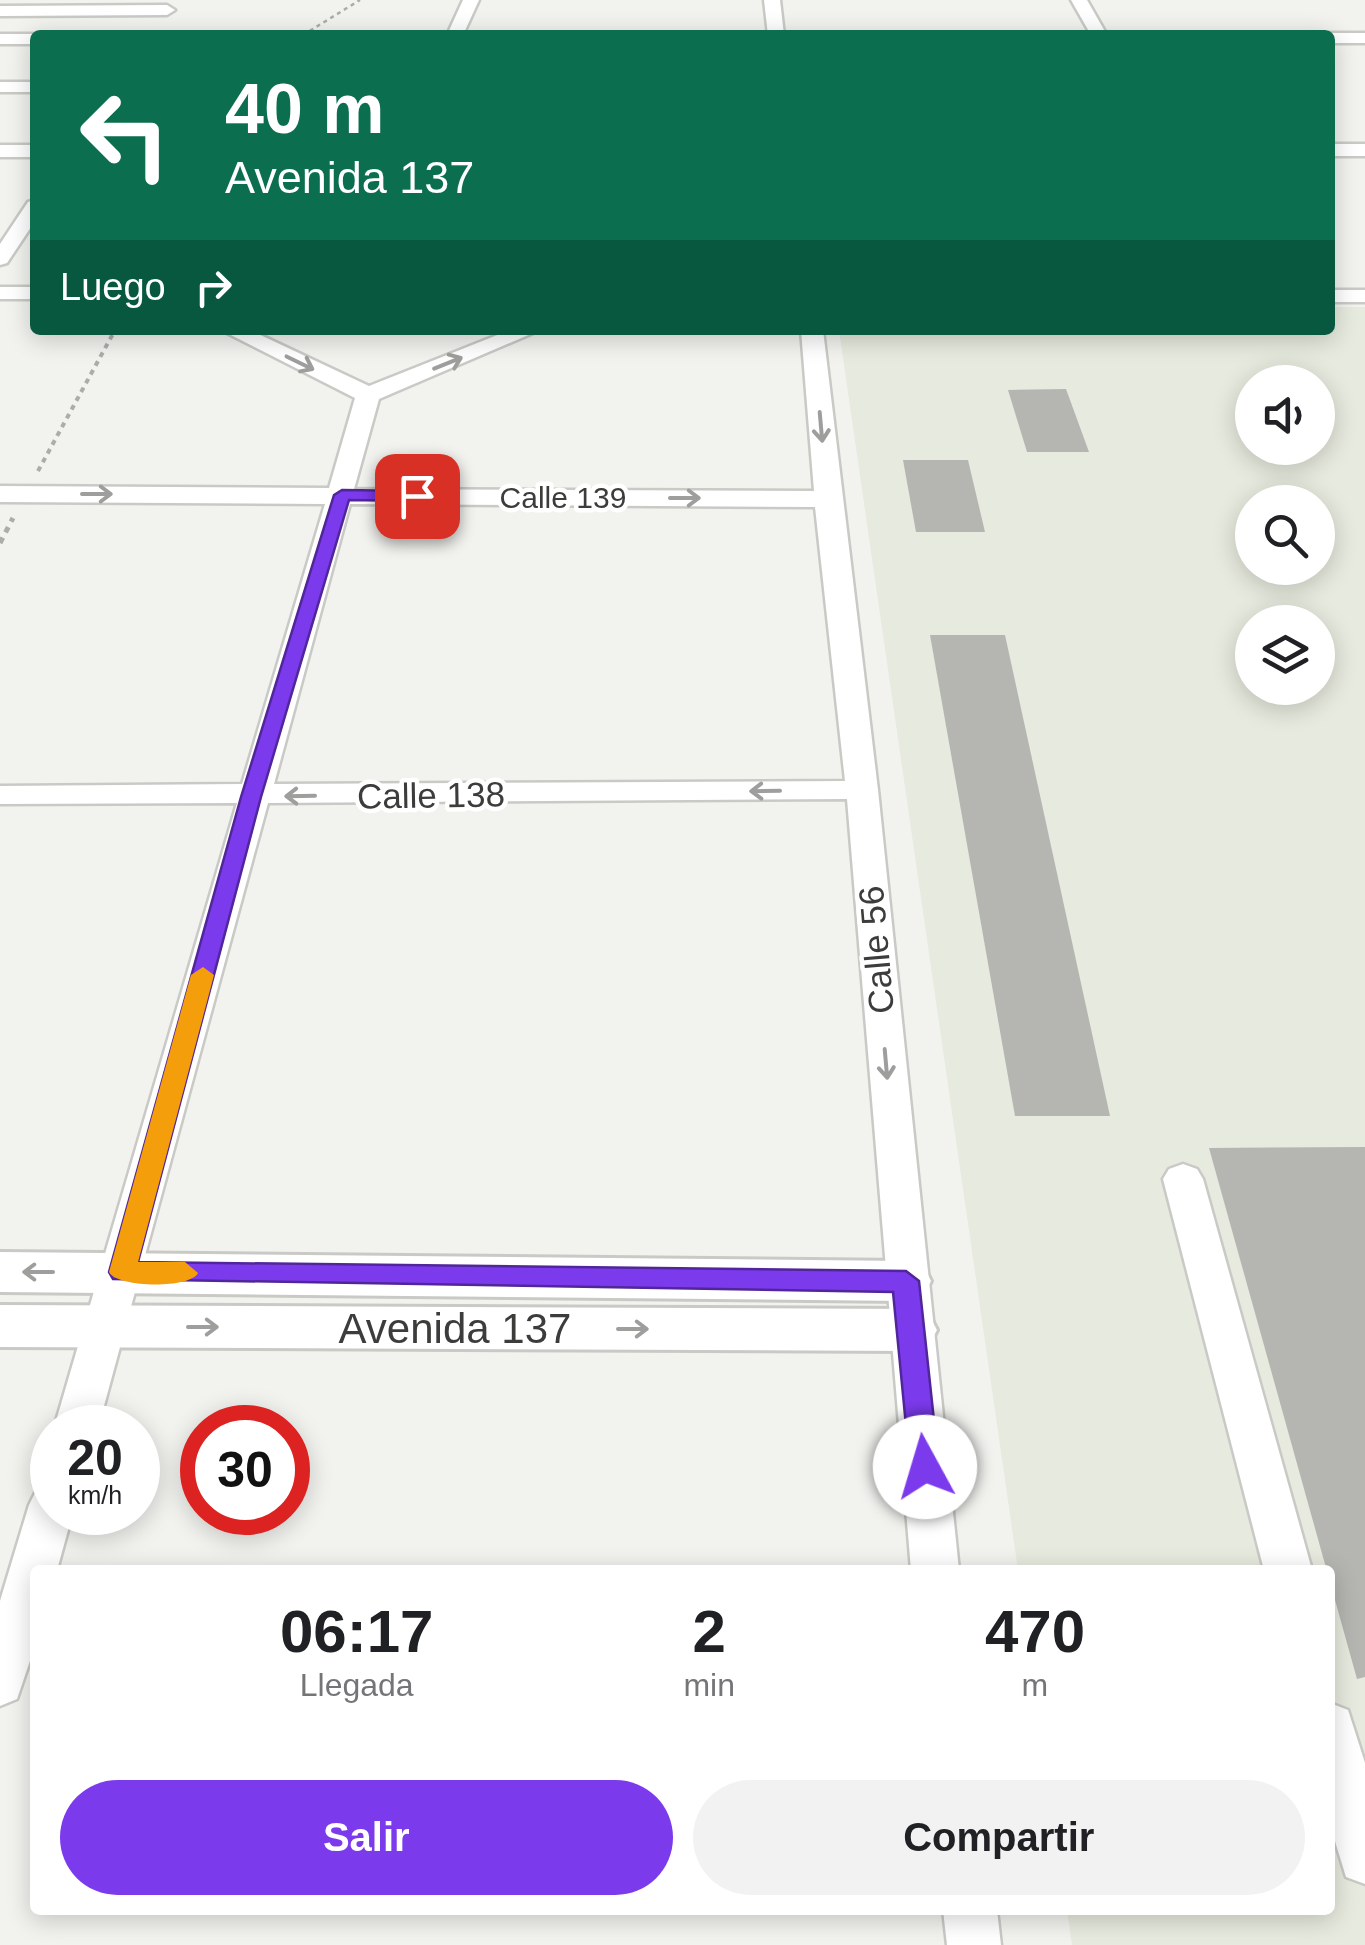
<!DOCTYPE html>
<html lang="es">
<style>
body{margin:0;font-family:Helvetica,sans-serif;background:#f2f2f2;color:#202124;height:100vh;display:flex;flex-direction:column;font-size:38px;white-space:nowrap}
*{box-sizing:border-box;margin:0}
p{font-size:32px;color:#757577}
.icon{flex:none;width:55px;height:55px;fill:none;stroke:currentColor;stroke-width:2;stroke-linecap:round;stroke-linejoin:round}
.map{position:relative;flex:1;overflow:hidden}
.panel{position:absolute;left:30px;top:1565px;width:1305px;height:350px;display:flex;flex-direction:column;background:#fff;border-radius:10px;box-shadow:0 5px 25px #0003}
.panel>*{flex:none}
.hud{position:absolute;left:30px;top:30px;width:1305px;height:305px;border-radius:10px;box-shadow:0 5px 25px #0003;background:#0b6e4f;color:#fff;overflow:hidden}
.fabs{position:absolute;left:1235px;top:365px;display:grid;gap:20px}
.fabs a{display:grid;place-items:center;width:100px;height:100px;border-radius:50%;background:#fff;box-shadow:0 5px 25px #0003;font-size:50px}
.speed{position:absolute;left:30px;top:1405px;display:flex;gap:20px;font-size:50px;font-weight:700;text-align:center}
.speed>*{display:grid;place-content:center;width:130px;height:130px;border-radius:50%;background:#fff;box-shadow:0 5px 25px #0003;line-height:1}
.speed small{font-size:25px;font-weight:400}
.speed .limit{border:15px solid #d22;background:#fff;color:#111}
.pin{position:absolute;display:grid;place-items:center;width:85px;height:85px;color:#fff;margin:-42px;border-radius:20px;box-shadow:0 5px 15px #0006}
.me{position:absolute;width:110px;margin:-55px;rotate:354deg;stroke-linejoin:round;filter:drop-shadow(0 0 8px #0008)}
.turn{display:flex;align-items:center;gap:35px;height:210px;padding:0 30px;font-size:45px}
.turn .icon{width:130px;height:130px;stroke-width:2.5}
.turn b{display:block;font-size:70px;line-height:85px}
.then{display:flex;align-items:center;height:95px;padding:0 30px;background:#0003;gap:20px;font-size:38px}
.eta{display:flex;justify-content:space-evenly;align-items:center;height:170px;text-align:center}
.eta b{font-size:60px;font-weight:700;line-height:70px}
.cta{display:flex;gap:20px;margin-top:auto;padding:20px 30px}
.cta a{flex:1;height:115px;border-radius:60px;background:#7c3aed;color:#fff;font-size:40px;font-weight:700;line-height:115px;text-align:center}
.cta a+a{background:#f2f2f2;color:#202124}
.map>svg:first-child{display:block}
.built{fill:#e7eade;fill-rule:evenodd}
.building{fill:#b5b6b2}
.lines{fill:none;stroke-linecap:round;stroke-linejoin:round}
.minor-casing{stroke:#c9cac6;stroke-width:5}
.major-casing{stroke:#c9cac6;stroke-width:6}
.path-far2{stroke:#acaca9;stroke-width:2.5;stroke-dasharray:4 4;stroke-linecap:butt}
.path-far1{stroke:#acaca9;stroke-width:4;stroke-dasharray:5 5;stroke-linecap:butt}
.path{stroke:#acaca9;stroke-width:5;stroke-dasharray:6 6;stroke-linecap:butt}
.minor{fill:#fff;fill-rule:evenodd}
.major{fill:#fff;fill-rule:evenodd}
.oneway{stroke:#9e9e9d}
.route{fill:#7c3aed;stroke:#51269a;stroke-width:2.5}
.slow{fill:#f59e0b}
.labels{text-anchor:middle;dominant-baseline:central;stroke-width:9;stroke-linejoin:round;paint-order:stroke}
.far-street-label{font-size:30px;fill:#3c3c3b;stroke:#fff}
.street-label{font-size:35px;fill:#3c3c3b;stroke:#fff}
.near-street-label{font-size:42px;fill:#3c3c3b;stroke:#fff}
</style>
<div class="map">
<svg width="1365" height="1945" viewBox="0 0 1365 1945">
<rect width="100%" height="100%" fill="#f2f3ef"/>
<path class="built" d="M1330 307H1365V1945H1072L1067 1910H1330V1570H1018L839 330H1330ZM1252 382H1318V448H1252ZM1252 502H1318V568H1252ZM1252 622H1318V688H1252Z"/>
<g class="building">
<path d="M1066 389 1089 452H1027L1008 390Z"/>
<path d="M903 460H968L985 532H916Z"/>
<path d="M930 635H1005L1110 1116H1015Z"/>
<path d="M1365 1147V1677L1357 1679 1209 1148Z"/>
</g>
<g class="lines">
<g class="minor-casing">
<g id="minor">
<path d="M463 0H479L463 35H447Z"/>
<path d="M764 0H780L784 35H768Z"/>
<path d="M1071 0H1087L1107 35H1091Z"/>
<path d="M0 6 167 5 175 10 167 15 0 16Z"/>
<path d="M1330 33H1365V43H1330V35H1324Z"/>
<path d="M0 34H35L38 35 35 44H0Z"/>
<rect x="0" y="82" width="35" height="10"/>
<rect x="1330" y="144" width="35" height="12"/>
<rect x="0" y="145" width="35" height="12"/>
<path d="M35 200V221L7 263 0 265V244L28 202Z"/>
<rect x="0" y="287" width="35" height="12"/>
<rect x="1330" y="290" width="35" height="12"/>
<path d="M221 330H250L369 386 510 330H540L379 399 354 489 814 491 801 330H823L878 790 959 1570H911L847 799 268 803 98 1428H54L237 803 0 804V786L242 784 325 504 0 502V486L329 488 355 398ZM350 504 815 507 845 781 274 784Z"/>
<path d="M1183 1164 1197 1169 1203 1179 1312 1570H1264L1163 1179 1169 1169Z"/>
<path d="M52 1485V1512H73L57 1570H35V1646L17 1699 0 1706V1601L29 1505 36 1491Z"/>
<path d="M1330 1703 1348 1710 1365 1763V1884L1346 1877 1330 1825Z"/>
<path d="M943 1910H997L1001 1945H947Z"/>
</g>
</g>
<g class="major-casing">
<g id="major">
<path d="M0 1252 906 1261 924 1267 931 1281 924 1295 906 1301 0 1292Z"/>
<path d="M0 1305 911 1309 929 1315 937 1330 929 1345 911 1351 0 1347Z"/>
</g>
</g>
<path class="path-far2" d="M303 35 360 0"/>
<path class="path-far1" d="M38 471 115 330"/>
<path class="path" d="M0 543 13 518"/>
<use href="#minor" class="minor"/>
<use href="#major" class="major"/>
</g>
<defs><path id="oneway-shaft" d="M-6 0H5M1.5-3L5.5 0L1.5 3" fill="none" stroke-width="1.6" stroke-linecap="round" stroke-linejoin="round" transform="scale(2.5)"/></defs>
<g class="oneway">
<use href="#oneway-shaft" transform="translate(300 363) rotate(26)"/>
<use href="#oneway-shaft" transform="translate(448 363) rotate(-22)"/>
<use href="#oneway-shaft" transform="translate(821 427) rotate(85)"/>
<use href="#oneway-shaft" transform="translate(97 494)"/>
<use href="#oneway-shaft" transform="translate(685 498)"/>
<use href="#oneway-shaft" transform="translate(765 791) rotate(179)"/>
<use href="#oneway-shaft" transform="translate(300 796) rotate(179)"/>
<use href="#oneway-shaft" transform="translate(886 1064) rotate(85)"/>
<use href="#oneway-shaft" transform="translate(38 1272) rotate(-180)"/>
<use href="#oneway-shaft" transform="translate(203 1327)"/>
<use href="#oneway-shaft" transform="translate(633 1329)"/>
</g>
<path class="route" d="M342 490 417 491 425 496 417 501 349 500 261 797 138 1262 906 1271 919 1281 939 1467 935 1476 925 1480 914 1476 910 1467 893 1292 113 1279 109 1272 241 797 334 495Z"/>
<path class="slow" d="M203 967 214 975 138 1262H185L198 1273C190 1289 117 1288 109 1272L191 975Z"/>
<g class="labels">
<g class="far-street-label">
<text x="563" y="497">Calle 139</text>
</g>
<g class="street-label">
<text transform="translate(431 795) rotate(-1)">Calle 138</text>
<text transform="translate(876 950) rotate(-95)">Calle 56</text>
</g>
<g class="near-street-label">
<text x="455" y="1328">Avenida 137</text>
</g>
</g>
</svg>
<div class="fabs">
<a><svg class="icon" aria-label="sound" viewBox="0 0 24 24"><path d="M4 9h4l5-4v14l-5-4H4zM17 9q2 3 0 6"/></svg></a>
<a><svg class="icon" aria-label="search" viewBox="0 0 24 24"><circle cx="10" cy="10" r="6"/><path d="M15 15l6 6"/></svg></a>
<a><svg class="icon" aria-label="layers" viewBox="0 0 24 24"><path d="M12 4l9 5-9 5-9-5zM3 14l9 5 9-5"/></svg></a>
</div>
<div class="speed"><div>20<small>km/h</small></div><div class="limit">30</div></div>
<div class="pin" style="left:417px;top:496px;background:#d93025"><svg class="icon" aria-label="arrive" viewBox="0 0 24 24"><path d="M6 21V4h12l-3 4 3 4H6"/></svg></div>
<svg class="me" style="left:925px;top:1467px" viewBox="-20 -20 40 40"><circle r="19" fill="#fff"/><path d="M0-13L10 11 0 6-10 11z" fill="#7c3aed"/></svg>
<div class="hud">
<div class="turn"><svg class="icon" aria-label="left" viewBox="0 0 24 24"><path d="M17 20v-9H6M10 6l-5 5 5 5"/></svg><div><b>40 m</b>Avenida 137</div></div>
<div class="then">Luego<svg class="icon" aria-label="right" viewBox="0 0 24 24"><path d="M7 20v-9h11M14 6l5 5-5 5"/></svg></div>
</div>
<section class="panel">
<div class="eta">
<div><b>06:17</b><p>Llegada</p></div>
<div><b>2</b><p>min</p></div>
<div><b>470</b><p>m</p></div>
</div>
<div class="cta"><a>Salir</a><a>Compartir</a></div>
</section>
</div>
